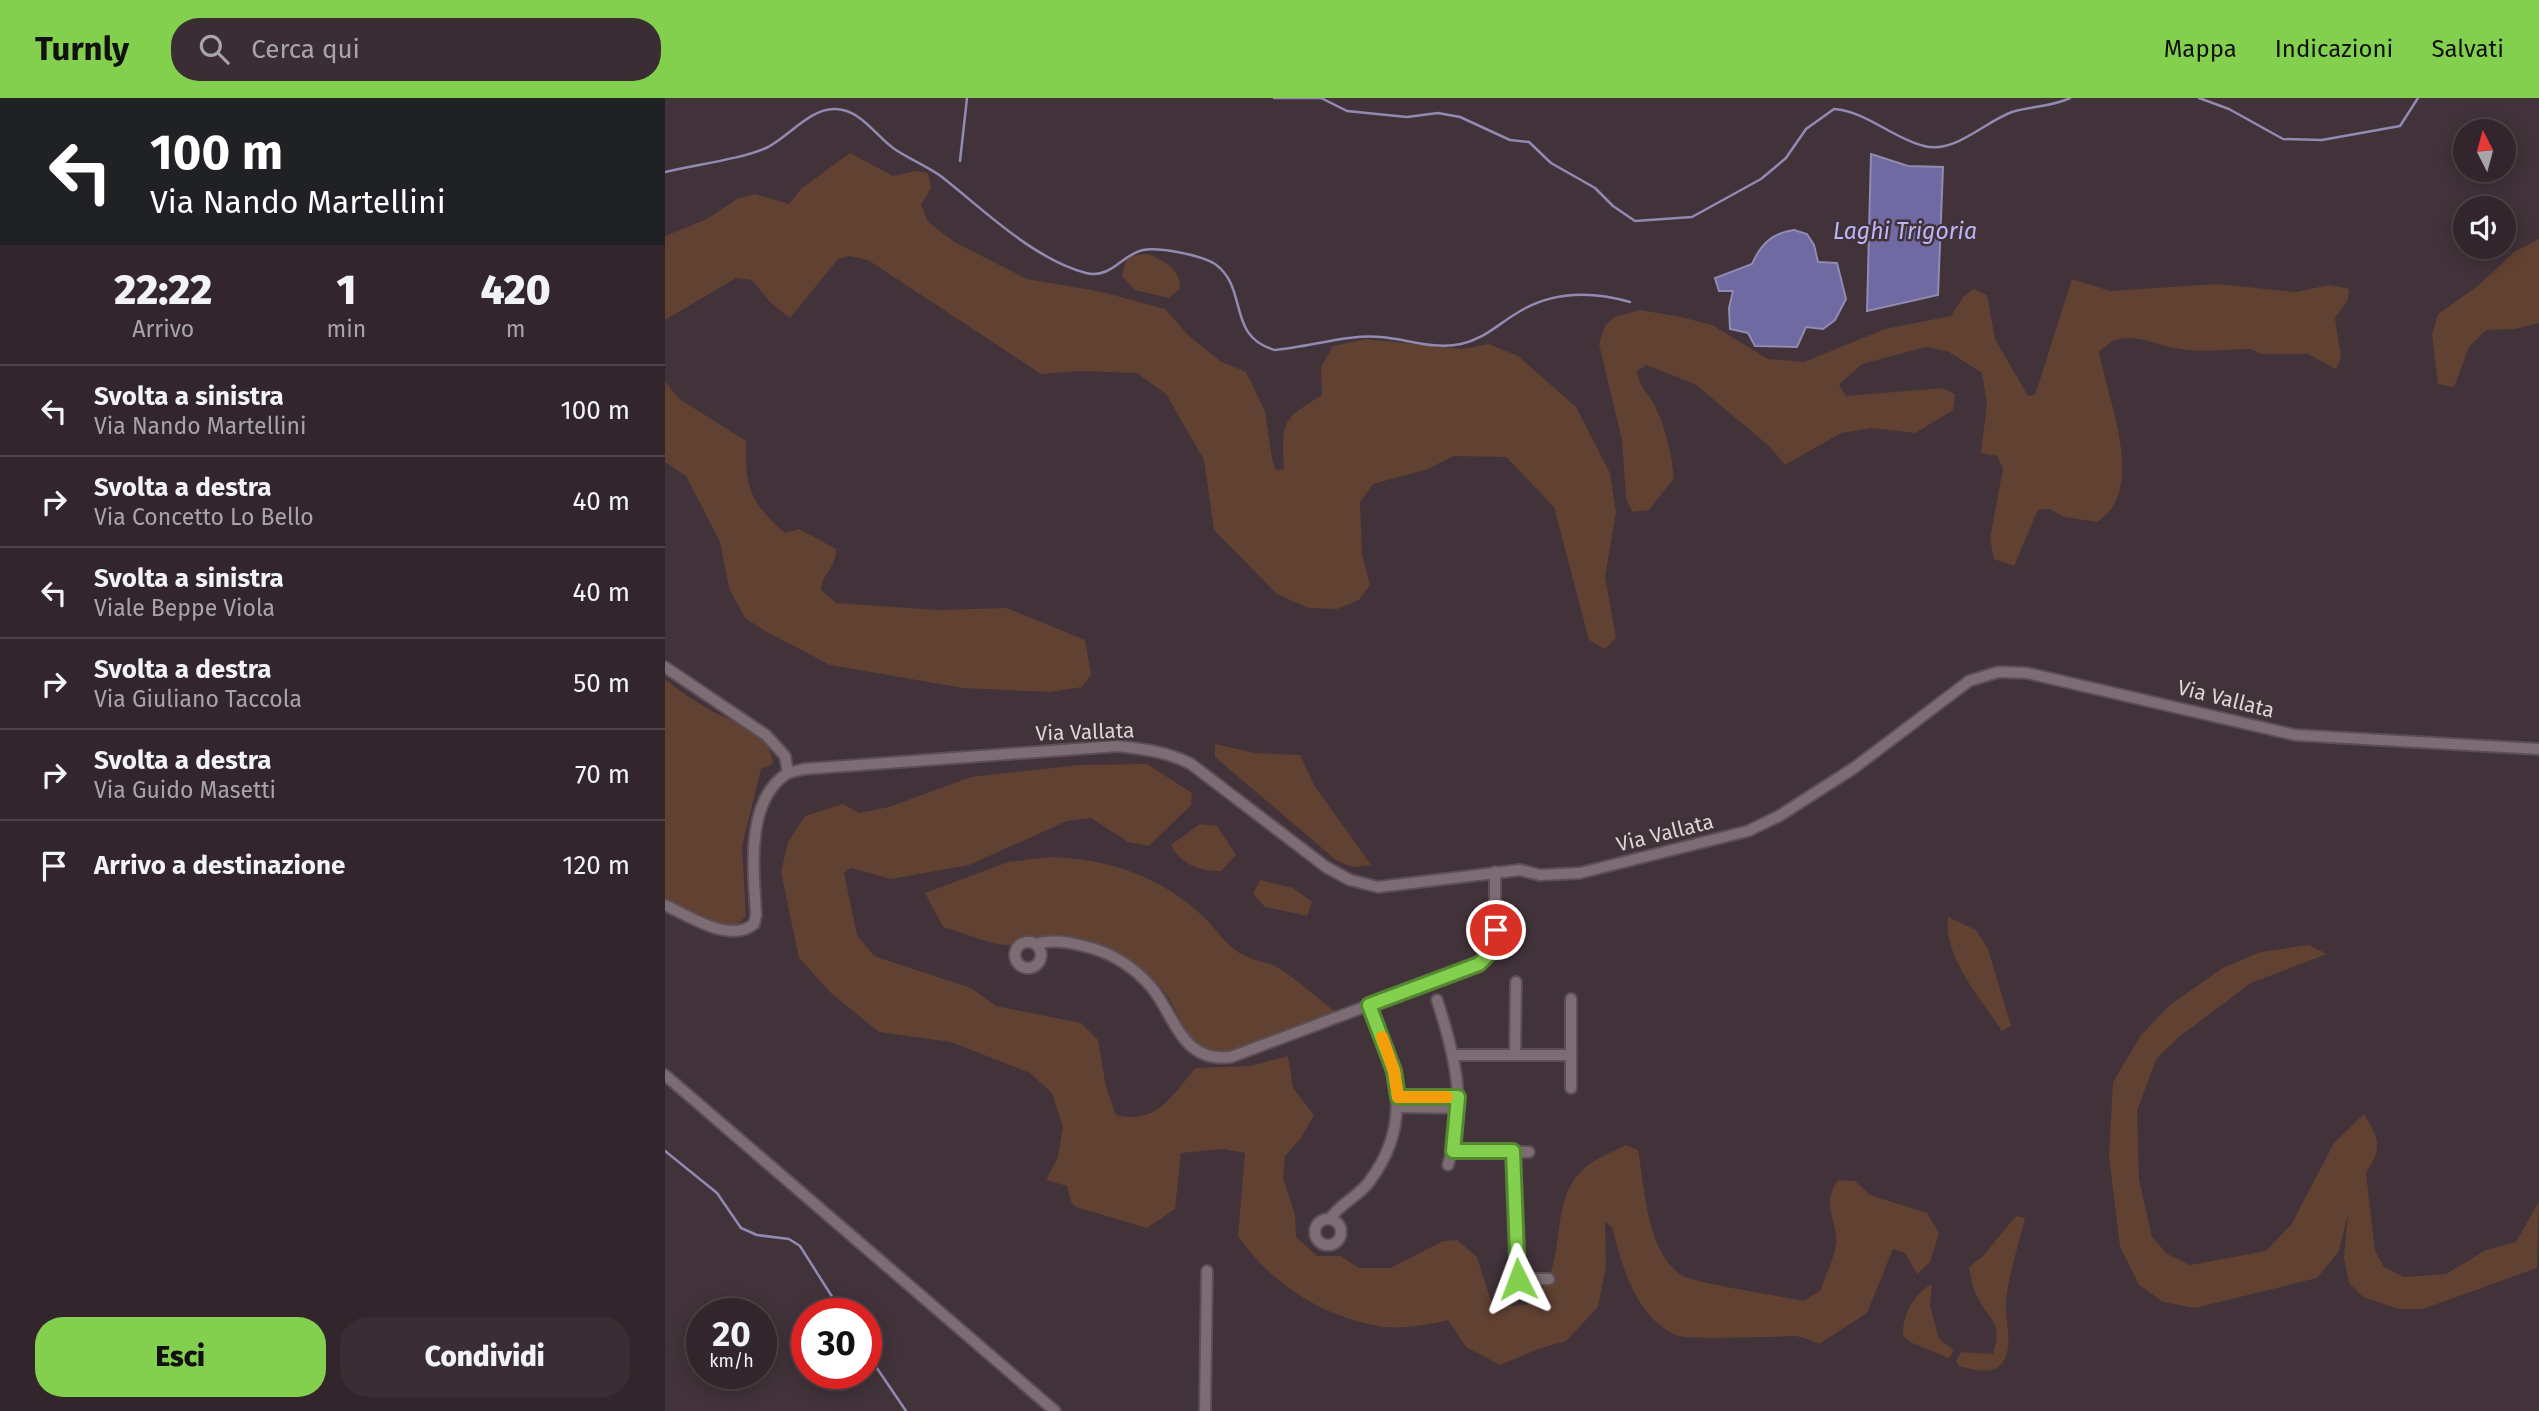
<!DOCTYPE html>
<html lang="it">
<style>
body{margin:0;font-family:"Fira Sans",sans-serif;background:#3a2e34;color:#f1f3f6;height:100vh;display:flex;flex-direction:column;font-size:26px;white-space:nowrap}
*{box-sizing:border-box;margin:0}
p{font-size:23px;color:#a8a5a9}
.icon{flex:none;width:38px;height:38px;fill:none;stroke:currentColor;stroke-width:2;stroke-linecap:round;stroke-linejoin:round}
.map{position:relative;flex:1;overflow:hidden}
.drawer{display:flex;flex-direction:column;background:#32262c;width:665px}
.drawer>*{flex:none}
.banner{background:#202124;color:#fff;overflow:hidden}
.needle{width:46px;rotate:354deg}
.fabs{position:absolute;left:1788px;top:21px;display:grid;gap:14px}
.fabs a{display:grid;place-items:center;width:63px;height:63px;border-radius:50%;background:#32262c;box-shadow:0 4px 18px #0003,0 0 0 2px #4d4348;font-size:35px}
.speed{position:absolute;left:21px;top:1200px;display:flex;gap:14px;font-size:35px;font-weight:700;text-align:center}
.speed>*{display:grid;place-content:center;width:91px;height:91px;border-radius:50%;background:#32262c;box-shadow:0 4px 18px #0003,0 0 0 2px #4d4348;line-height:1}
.speed small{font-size:18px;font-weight:400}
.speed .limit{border:10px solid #d22;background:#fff;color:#111}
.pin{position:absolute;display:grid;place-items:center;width:60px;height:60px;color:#fff;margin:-30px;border:4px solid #fff;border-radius:50%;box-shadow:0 2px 7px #0007}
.me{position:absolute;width:77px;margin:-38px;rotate:357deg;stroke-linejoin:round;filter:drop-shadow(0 0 5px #0008)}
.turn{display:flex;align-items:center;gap:24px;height:147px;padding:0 35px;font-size:32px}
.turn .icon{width:91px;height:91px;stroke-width:2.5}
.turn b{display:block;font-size:49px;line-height:60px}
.eta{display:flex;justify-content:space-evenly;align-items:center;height:119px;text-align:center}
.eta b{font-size:42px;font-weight:800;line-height:49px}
.button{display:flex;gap:14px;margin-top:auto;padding:14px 35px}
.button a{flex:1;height:80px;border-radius:28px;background:#83d04e;color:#111;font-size:28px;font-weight:800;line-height:80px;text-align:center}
.button a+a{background:#3a2e34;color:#f1f3f6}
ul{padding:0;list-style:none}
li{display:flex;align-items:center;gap:21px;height:91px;padding:0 35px;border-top:2px solid #4d4348}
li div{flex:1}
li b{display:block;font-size:26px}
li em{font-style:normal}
header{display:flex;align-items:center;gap:42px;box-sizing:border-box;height:98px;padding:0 35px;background:#83d04e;color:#111}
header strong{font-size:33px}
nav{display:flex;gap:38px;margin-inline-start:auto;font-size:24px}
.search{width:490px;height:63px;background:#3a2e34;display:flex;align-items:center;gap:18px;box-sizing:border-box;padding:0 24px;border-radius:28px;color:#a8a5a9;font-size:26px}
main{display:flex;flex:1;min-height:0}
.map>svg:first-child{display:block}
.green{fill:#614131}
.water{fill:#6f6aa2;stroke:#918ab2;stroke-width:2}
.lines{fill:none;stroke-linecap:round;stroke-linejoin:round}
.stream{stroke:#918ab2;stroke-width:2.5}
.minor-casing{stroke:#5b4e55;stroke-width:14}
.minor{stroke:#7e6c75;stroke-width:10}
.route-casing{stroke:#558733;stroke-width:18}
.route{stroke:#83d04e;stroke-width:12}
.slow{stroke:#f59e0b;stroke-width:12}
.labels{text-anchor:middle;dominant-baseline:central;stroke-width:5;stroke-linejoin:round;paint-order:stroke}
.street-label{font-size:21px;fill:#dfd5d9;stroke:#42323a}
.water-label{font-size:23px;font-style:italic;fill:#bcb7f9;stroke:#42323a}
</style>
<header>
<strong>Turnly</strong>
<div class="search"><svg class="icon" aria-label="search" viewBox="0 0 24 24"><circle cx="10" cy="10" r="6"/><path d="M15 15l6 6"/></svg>Cerca qui</div>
<nav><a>Mappa</a><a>Indicazioni</a><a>Salvati</a></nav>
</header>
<main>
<section class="drawer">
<div class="banner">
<div class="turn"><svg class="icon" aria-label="left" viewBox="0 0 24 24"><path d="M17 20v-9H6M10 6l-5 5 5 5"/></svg><div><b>100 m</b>Via Nando Martellini</div></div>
</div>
<div class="eta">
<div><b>22:22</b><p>Arrivo</p></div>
<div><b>1</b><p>min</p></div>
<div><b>420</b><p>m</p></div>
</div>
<ul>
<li><svg class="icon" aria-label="left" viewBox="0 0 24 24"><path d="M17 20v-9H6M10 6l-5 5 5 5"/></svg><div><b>Svolta a sinistra</b><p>Via Nando Martellini</p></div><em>100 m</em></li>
<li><svg class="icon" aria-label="right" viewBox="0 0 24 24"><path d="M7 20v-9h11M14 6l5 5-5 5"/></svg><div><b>Svolta a destra</b><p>Via Concetto Lo Bello</p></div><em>40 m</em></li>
<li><svg class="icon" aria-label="left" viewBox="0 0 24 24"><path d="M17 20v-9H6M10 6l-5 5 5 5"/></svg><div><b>Svolta a sinistra</b><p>Viale Beppe Viola</p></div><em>40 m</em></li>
<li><svg class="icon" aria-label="right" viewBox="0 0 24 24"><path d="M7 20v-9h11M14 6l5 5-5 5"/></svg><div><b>Svolta a destra</b><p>Via Giuliano Taccola</p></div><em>50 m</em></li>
<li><svg class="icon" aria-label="right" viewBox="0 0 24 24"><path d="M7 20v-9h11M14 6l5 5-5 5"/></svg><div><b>Svolta a destra</b><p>Via Guido Masetti</p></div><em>70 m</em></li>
<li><svg class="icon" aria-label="arrive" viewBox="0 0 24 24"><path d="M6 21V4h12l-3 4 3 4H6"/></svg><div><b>Arrivo a destinazione</b></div><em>120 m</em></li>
</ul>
<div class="button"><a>Esci</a><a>Condividi</a></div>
</section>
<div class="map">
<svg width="1874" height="1313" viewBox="0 0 1874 1313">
<rect width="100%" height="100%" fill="#42323a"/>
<g class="green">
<path d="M185 55 228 78 252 73 263 75 266 90 256 107 263 124 291 145 362 181 437 194 500 211 523 237 555 263 581 274 600 313 607 361 611 372 619 371C616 324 617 321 657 297L656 269 668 248 701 241 797 251 824 246 853 258 911 309 945 375 951 414 940 479 951 540 940 551 924 542 889 409 841 359 788 358 763 371 708 386 695 404 697 457 705 487 694 502 672 511 643 510 612 496 549 432 539 362 501 296 472 275 413 273 376 276 203 162 184 158 173 161 125 220 105 204 87 182 71 180 0 222V138L40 122 74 100 90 96 124 106 137 90Z"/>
<path d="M1874 141V225L1850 231 1821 232 1804 249 1789 289 1773 286 1767 237 1773 216 1814 187 1849 154Z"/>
<path d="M484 156C500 164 516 171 515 191L504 200 470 192 457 178 462 158Z"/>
<path d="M1407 181 1445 193 1552 186 1630 194 1665 187 1684 191 1683 202 1670 220 1676 260 1671 271 1643 256H1596L1586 251C1563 251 1538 255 1515 251 1484 247 1460 227 1434 254 1442 300 1483 393 1432 424L1399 419 1385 411 1373 412 1349 468 1329 461 1325 441 1338 370 1332 358 1316 355 1322 306 1317 275 1284 254 1261 249 1197 266 1174 287 1181 298 1278 290 1290 296 1288 312 1250 335 1206 330 1176 335 1120 367 1104 348 1030 286 981 267 972 273C974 289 982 293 989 306 1001 331 1006 353 1009 380L984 412 967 414 961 400 957 342 934 246 940 228 949 219 975 212 1016 219 1047 227 1103 261 1139 264 1220 231 1286 218 1298 199 1308 191 1322 197 1330 241 1363 298 1370 297Z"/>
<path d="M0 283 13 300 81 343C80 390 85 404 120 435L134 431 171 451C171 471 157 475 156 492L171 505 273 512 342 510 420 542 426 577 417 589 385 594 298 590 165 567 100 533 80 520 64 490 55 444 21 378 0 364Z"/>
<path d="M0 581C14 593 30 603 45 612 70 625 105 634 108 666L96 671 77 748 81 818 71 828 46 822 0 801Z"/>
<path d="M550 646 590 655 635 657 649 687 706 767 687 769 671 762 550 659Z"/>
<path d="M482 666 527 695 526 707 484 748 463 744 426 720 402 723 304 767 226 781 186 770 179 775 192 837 209 858 306 890 331 908 416 925 433 942 441 989 451 1017C492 1027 508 997 530 970L586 968 623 958 628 990 649 1017 636 1040 620 1058 618 1080 630 1117 631 1139 652 1158H676L694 1170H725L778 1143 792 1142 812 1159 825 1200 838 1209 862 1207C906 1175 882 1117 911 1079 923 1063 943 1056 961 1047L973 1052C980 1091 981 1152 1016 1177 1028 1185 1117 1198 1138 1203L1155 1193C1160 1178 1169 1161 1171 1145 1173 1122 1155 1109 1173 1082L1190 1083 1205 1097 1262 1115 1274 1135 1265 1164 1252 1176 1240 1155 1228 1151 1202 1215 1154 1246C1127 1233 1125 1240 1097 1239 1080 1239 1023 1242 1011 1237 970 1219 957 1167 947 1129L940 1124 941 1169 933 1209 901 1243 876 1250 835 1267 801 1249 783 1222C763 1227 734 1232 713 1228 657 1218 605 1185 573 1138L580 1055 559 1051 516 1055 510 1111 482 1130 411 1109 406 1104 402 1088 381 1082 393 1059 398 1029 387 995 365 975 286 944 214 934 166 895 134 860 116 774 123 744 140 718 178 706 194 715 224 709 306 679 415 667Z"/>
<path d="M535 726 552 728 571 757 556 773C536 774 515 766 506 747Z"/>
<path d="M385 759C444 761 496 778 540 820 550 830 558 843 569 851 585 864 600 862 612 869 633 882 652 900 672 915L562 954C518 954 521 924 501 896 491 882 477 870 462 860 435 840 393 833 359 841 353 842 346 848 340 847 320 845 297 834 278 829L260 795 343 764Z"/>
<path d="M595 782 628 790 647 804 642 818 600 809 588 796Z"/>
<path d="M1283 819 1311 832 1323 851 1346 928 1337 933C1316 901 1278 859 1283 819Z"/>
<path d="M1644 847 1662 856 1586 885 1514 939 1492 960 1472 1012 1474 1081 1487 1139 1502 1156 1525 1167 1601 1153 1626 1127 1669 1045 1699 1016C1714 1041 1718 1049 1701 1075L1710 1153 1719 1169 1739 1179 1781 1176 1821 1152 1851 1144 1874 1103 1872 1170 1758 1211H1734L1698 1199 1684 1185 1679 1160 1683 1115 1674 1153 1652 1180 1530 1210 1498 1204 1474 1187 1455 1149 1444 1058 1448 984 1476 937 1506 906 1558 870 1595 854Z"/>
<path d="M1351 1118 1360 1120C1355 1142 1341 1186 1341 1206 1340 1225 1351 1256 1333 1269 1322 1277 1306 1270 1295 1269L1291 1263 1296 1254 1328 1256C1339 1222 1322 1222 1311 1196 1307 1188 1306 1178 1304 1169L1318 1158Z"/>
<path d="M1267 1186 1265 1207 1274 1241 1289 1252 1284 1260 1247 1245 1238 1238C1237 1218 1249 1195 1267 1186Z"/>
</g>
<g class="water">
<path d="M1206 56 1243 68 1278 69 1273 197 1202 213Z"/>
<path d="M1129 132 1142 136 1149 147 1153 164 1172 165 1181 201 1170 222 1158 231 1141 229 1132 249 1090 248 1083 235 1065 231 1064 210 1068 193H1054L1050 180 1087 166C1096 146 1107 135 1129 132Z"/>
</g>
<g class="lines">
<g class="stream">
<path d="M609 0H656L682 13 742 19 773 15 795 19 845 42 864 44 886 65 930 90 948 108 970 123 1027 119 1096 81 1121 60 1141 31 1169 11C1203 14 1227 40 1259 48 1290 56 1319 24 1347 14 1367 8 1386 9 1405 0"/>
<path d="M1534 0 1564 11 1618 41 1657 42 1735 28 1753 0"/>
<path d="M295 63 302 0"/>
<path d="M0 74C28 67 78 61 103 49 124 38 147 9 171 11 197 12 212 40 231 52 246 62 262 68 277 79 319 112 368 161 421 175 447 181 457 156 478 152 494 149 536 157 550 166 584 190 561 239 610 252 645 249 682 236 716 239 742 241 769 252 796 246 819 241 832 227 852 215 887 193 926 193 965 204"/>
<path d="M0 1053 52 1095 76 1130 92 1137 124 1141 135 1148 178 1216"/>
<path d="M201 1254 241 1313"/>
</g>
<g class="minor-casing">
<g id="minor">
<path d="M0 569 101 637 120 658 123 675C79 702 89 775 91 817L89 826C65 846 24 818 0 807"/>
<path d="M123 675 139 671 453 648C479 651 503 654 526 666L661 769 685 782 713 789 855 772 875 777 915 775 1083 733 1114 718 1189 670 1304 583 1333 574 1362 575 1630 637 1874 651"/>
<circle cx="363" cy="857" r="13"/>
<path d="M371 846C386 841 404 844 419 848 445 854 469 869 487 890 511 920 517 965 566 959L814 866 830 845V774"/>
<path d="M906 901V990"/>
<path d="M772 902C790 957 803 1009 783 1067"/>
<path d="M789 957H906"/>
<path d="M850 957 851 884"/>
<path d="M0 977 390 1313"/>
<path d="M733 999H793"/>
<path d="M732 1009 793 1010"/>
<path d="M788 1053 864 1054"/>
<path d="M847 1053 853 1181H884"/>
<path d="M665 1121C674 1106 693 1099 704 1084 751 1022 729 971 704 907"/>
<circle cx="663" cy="1134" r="13"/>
<path d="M540 1313 542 1173"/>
</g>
</g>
<use href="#minor" class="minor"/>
</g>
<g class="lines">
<g class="route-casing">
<path id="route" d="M831 832 826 854 814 866 704 907 729 973 733 999H793L788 1053H848L853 1181"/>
</g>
<use href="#route" class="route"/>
<path class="slow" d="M717 939 729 973 733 999H782"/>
</g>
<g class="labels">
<g class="street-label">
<text transform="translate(1561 601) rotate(14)">Via Vallata</text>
<text transform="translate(420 634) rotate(-2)">Via Vallata</text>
<text transform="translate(1000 735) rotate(-14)">Via Vallata</text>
</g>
<g class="water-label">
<text x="1240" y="133">Laghi Trigoria</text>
</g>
</g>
</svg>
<div class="fabs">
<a><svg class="needle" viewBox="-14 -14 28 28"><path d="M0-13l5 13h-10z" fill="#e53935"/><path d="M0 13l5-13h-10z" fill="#a8a5a9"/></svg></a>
<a><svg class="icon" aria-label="sound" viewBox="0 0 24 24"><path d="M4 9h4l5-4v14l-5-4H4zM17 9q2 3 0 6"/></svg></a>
</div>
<div class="speed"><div>20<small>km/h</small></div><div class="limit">30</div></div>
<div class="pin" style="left:831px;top:832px;background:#d93025"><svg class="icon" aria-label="arrive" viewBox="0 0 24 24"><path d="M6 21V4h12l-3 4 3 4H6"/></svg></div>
<svg class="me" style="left:853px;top:1181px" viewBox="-20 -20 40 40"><path d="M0-17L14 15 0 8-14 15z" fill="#83d04e" stroke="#fff" stroke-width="4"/></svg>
</div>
</main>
